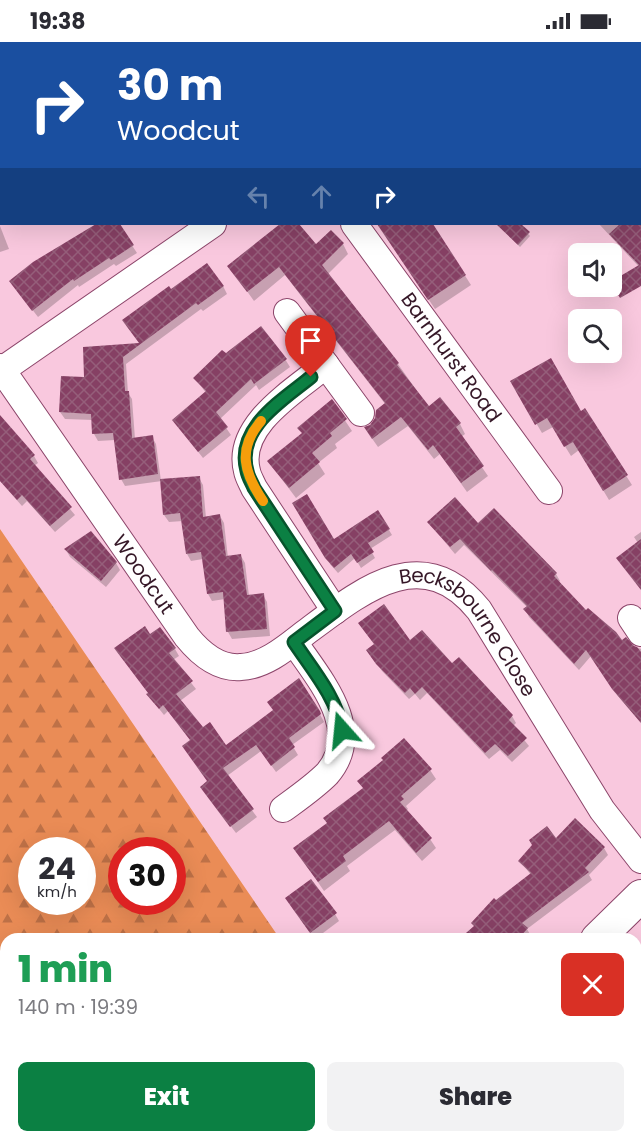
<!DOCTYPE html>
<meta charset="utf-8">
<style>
body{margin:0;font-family:Poppins,sans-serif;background:#f2f2f3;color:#2b2b33;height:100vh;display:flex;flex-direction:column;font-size:22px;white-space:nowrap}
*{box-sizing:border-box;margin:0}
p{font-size:20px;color:#7c7c81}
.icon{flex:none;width:33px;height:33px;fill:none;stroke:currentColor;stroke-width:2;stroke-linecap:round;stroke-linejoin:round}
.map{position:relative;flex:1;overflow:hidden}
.details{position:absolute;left:0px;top:891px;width:642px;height:210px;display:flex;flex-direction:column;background:#fff;border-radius:18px 18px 0 0;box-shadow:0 6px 24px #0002}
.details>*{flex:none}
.banner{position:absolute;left:0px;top:0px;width:642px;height:183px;box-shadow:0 6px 24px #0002;background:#1a4fa0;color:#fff;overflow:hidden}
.buttons{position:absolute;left:568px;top:201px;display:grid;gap:12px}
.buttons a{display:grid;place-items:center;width:54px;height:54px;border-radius:9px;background:#fff;box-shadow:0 6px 24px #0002;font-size:30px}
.speed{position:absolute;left:18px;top:795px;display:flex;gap:12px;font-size:30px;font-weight:700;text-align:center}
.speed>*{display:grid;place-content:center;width:78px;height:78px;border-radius:50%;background:#fff;box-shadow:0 6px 24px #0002;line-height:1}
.speed small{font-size:15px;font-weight:400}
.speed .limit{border:9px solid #d22;background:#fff;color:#111}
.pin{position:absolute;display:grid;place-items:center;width:51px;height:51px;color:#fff;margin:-62px -26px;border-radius:50% 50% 50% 0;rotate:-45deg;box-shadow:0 0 6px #0007}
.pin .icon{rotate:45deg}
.me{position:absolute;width:66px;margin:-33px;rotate:342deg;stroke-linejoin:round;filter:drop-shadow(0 0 4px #0008)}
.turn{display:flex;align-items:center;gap:21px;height:126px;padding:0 18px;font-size:27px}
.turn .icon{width:78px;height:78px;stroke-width:2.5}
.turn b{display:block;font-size:42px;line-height:51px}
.lanes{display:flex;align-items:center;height:57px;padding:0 18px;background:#0003;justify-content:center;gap:30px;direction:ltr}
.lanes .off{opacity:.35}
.round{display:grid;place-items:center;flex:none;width:63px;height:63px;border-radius:9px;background:#f2f2f3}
.overview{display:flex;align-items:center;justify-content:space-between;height:102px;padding:0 18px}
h1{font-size:36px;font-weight:800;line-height:45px;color:#1e9e55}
.button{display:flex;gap:12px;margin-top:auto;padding:12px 18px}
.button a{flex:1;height:69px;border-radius:9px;background:#0b8043;color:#fff;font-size:24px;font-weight:800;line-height:69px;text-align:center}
.button a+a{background:#f2f2f3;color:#2b2b33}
.status{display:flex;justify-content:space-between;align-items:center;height:42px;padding:0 30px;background:#fff;direction:ltr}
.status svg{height:16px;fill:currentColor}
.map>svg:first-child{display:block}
.forest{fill:url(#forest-firs);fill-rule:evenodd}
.shadow{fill:#0003}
.building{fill:url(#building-cross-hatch)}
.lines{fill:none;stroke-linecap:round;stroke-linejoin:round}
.minor-casing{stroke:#8c456a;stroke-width:28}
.tertiary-casing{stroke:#8c456a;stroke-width:34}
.minor{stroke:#fff;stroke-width:26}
.tertiary{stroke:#fff;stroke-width:32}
.route-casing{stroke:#07532c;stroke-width:15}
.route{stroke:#0b8043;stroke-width:10}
.slow{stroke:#f59e0b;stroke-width:10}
.labels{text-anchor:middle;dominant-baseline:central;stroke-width:6;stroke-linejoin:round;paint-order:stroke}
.street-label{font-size:20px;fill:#351727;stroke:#fcdae9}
</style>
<div class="status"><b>19:38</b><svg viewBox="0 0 49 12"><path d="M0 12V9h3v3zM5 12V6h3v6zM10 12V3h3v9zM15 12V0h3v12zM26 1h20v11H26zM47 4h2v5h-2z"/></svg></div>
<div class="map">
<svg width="641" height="1101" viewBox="0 0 641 1101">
<defs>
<pattern id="forest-firs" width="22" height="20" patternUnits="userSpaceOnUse" patternTransform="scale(1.5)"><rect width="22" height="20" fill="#ea8c56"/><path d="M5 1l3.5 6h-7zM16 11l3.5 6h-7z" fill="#be7147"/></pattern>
<pattern id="building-cross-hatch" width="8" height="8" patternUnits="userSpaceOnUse" patternTransform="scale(1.5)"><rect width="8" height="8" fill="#864064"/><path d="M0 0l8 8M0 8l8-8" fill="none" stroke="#955e7a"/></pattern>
</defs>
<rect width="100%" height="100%" fill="#f9c8de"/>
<g class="forest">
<path d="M0 487 280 897H6V1089L0 1088ZM32 808H82V860H32ZM122 808H172V860H122Z"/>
<path d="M51 1095H206C159 1101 99 1101 51 1095Z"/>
</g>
<g class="shadow">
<path d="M0 0 10 2H2V37Z"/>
<path d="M90 0H116L113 2Z"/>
<path d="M247 0H298L299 2H248Z"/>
<path d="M366 0H425L364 2Z"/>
<path d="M455 0H504L505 2H456Z"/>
<path d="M594 0H631V2H596Z"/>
<path d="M641 168V227L599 182H640Z"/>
<path d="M98 182H118L137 211 116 224 114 222 79 245 78 243 38 275 11 240 34 221Z"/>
<path d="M282 182H298L316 204 343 202 348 212 328 232 398 322 429 366 439 357 460 382 465 392 461 395 488 434 467 450 440 412 434 417 408 384 378 405 371 395V384L386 363 285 233 254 259 229 224Z"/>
<path d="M378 182H432L471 243 435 267Z"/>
<path d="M497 182H519L530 194 520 205Z"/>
<path d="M0 184 9 207 0 210Z"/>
<path d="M223 244 227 252 203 269 201 267 126 322 128 351 132 357 135 397 152 395 156 402 161 439 199 436 203 443 206 476 220 474 224 481 228 516 241 514 245 521 249 554 263 553 267 560 270 594 232 597 228 590 225 557 212 559 208 552 203 517 191 519 187 512 183 479 169 480 164 473 162 439 125 444 121 437 115 398 98 399 94 392 93 378 65 377 60 370 86 336 140 302 171 249Z"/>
<path d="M225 313 285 317 290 325 259 348 256 343 220 377 231 393 203 416 173 378 206 351 195 336Z"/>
<path d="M512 340 580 371 584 368 632 443 609 458 579 408 571 414 553 385 542 391Z"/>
<path d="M332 359 352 389 335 402 337 406 318 421 325 432 296 456 269 420 303 392Z"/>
<path d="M0 375 34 414 38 421 34 424 75 473 55 490 27 459 22 464 0 439Z"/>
<path d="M378 470 392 493 370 507 375 516 361 526 355 516 338 531 330 522 333 499Z"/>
<path d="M478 483 556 532 560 539 558 541 586 571 621 600 641 607 640 680 618 654 591 614 579 628 529 575 525 567 527 565 464 503 455 512 434 487Z"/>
<path d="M641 490V548L638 501 634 495Z"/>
<path d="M66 508 116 521 120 528 106 545 70 515Z"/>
<path d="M364 588 410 600 452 623 459 617 512 674 516 681 513 684 529 704 512 720 500 708 489 717 427 651 420 658 415 652 409 657 382 629 372 615 375 603Z"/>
<path d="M150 594 175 607 179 614 173 618 196 647 180 659 203 687 226 705 274 669 299 638 311 655 324 680 292 703 298 713 276 730 261 709 227 734 257 775 236 791 206 752 209 740 191 699 168 669 164 673 148 653Z"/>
<path d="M430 728 436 737 406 764 408 767 406 769 430 797 436 806 422 819 395 788 347 824 350 829 324 849 295 807Z"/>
<path d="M604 806 608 813 589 833 592 838 527 887 531 894 528 897H461L475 885 496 860 531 833 520 819Z"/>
<path d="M291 864 335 872 339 879 315 897Z"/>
</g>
<g class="building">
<path d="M96 182H120L134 203 111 218 109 216 74 239 73 237 32 269 9 239 33 220Z"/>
<path d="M280 182H299L316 202 331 188 344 201 322 223 399 321 397 323 429 364 440 355 461 381 456 385 484 424 461 441 433 403 428 408 401 375 372 397 364 385 370 383 375 376 376 368 385 361 279 225 247 250 227 224Z"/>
<path d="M377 182H433L466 233 428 258Z"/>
<path d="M496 182H521L530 190 518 203Z"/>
<path d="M620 182H641V244L620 256 612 243V239L639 223 609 192Z"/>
<path d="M207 221 224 244 198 263 196 261 123 315 125 349H129L132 396 153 393 158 432 119 438 113 391 92 392 91 372 59 370 61 334 84 335 83 305 139 301 122 278 169 244 171 247Z"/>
<path d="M261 284 287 317 254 342 251 337 216 370 228 385 198 410 172 378 206 349 193 336 222 308 226 311Z"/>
<path d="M551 316 581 369 585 366 628 433 603 449 573 400 564 405 547 376 535 383 510 339Z"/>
<path d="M332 357 347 377 330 391 332 394 312 411 320 420 289 446 267 419 302 391 297 386Z"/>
<path d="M0 373 35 413 30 417 72 465 50 484 22 453 17 458 0 439Z"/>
<path d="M200 434 203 475 220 472 226 514 241 512 247 553 264 551 267 587 226 590 223 550 207 552 201 510 186 512 180 471 163 473 160 437Z"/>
<path d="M307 452 334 497 378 468 390 487 368 501 374 510 357 521 351 512 334 526 325 516 292 461Z"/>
<path d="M455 455 478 481 494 466 557 531 554 534 586 568 588 566 616 590 622 598 626 595 634 604 637 605 641 610V681L612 647 586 608 574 622 523 567 527 564 492 528 491 529 460 497 450 505 427 480Z"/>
<path d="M91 489 117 520 101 539 64 507Z"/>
<path d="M641 497V548L616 516Z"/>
<path d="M384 562 410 598 422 588 452 621 459 615 513 673 509 678 527 696 508 714 495 702 485 711 422 645 415 652 410 646 405 651 376 622 366 608 374 602 358 581Z"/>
<path d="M145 584 150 592 160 585 176 606 169 611 193 639 176 652 203 685 210 680 226 703 273 668 267 660 299 636 320 669 321 672 289 696 295 705 271 724 256 703 223 726 254 767 230 785 200 745 207 739 182 704 190 698 163 663 159 667 146 652 148 651 114 606Z"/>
<path d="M404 696 432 727 401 754 404 757 400 760 432 796 416 811 389 779 343 814 346 819 318 840 293 806 327 781 323 776 363 746 357 739 383 718 381 716Z"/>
<path d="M575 776 605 805 585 826 589 830 522 881 528 886 518 897H459L474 884 471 881 494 856 496 858 531 831 518 819 532 803 529 798 547 784 556 796Z"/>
<path d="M311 837 337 871 310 891 285 856Z"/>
</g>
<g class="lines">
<g class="minor-casing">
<g id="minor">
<path d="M61 0 62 2"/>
<path d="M555 0 556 2"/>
<path d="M640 102H641"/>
<path id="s1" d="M354 182 549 449"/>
<path d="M287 270 361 371"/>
<path d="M326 323C296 348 235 383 247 429 248 435 252 441 254 446L335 569"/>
<path id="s2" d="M0 325 187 595C200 611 219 627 241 625 265 624 287 605 305 591 360 550 422 497 479 568L602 768 641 818"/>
<path d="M2 328 213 182"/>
<path d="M631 576 641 591"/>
<path d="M283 767C298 756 314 745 327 732 365 688 319 637 294 600"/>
<path d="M520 1095 521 1101"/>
</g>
</g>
<g class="tertiary-casing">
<g id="tertiary">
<path d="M597 897 641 854"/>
<path d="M293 1101 312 1095"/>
</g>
</g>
<use href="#minor" class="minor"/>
<use href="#tertiary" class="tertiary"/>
</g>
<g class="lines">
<g class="route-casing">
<path id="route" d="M311 335C283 358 235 386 247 429 248 435 252 441 254 446L335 569 294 600C312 627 337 656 342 688"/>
</g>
<use href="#route" class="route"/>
<path class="slow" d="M261 379C237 407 244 431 263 459"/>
</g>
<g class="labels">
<g class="street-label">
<text stroke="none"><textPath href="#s1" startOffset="165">Barnhurst Road</textPath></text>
<text stroke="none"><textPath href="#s2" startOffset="252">Woodcut</textPath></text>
<text stroke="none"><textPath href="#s2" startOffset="672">Becksbourne Close</textPath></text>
</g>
</g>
</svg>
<div class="buttons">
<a><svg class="icon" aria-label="sound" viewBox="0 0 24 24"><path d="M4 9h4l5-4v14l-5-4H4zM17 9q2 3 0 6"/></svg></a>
<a><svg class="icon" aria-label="search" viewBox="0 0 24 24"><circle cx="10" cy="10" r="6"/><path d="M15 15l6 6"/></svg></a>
</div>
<div class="speed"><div>24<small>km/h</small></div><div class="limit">30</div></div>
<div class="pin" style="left:311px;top:335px;background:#d93025"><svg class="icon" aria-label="arrive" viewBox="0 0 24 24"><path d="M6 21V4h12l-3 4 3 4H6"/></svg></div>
<svg class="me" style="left:342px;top:688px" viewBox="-20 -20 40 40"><path d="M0-17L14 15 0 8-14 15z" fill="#0b8043" stroke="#fff" stroke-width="4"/></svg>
<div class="banner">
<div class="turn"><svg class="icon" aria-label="right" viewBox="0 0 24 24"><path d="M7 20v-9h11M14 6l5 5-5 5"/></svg><div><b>30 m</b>Woodcut</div></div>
<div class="lanes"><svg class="icon off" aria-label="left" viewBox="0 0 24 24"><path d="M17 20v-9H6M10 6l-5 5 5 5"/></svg><svg class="icon off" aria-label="ahead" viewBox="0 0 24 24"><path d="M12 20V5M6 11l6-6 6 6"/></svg><svg class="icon" aria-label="right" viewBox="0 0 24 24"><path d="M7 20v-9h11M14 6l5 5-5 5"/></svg></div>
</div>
<section class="details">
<div class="overview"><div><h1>1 min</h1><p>140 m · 19:39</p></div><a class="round" style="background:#d93025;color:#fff"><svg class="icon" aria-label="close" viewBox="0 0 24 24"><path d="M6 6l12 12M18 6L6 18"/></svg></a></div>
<div class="button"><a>Exit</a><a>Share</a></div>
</section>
</div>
